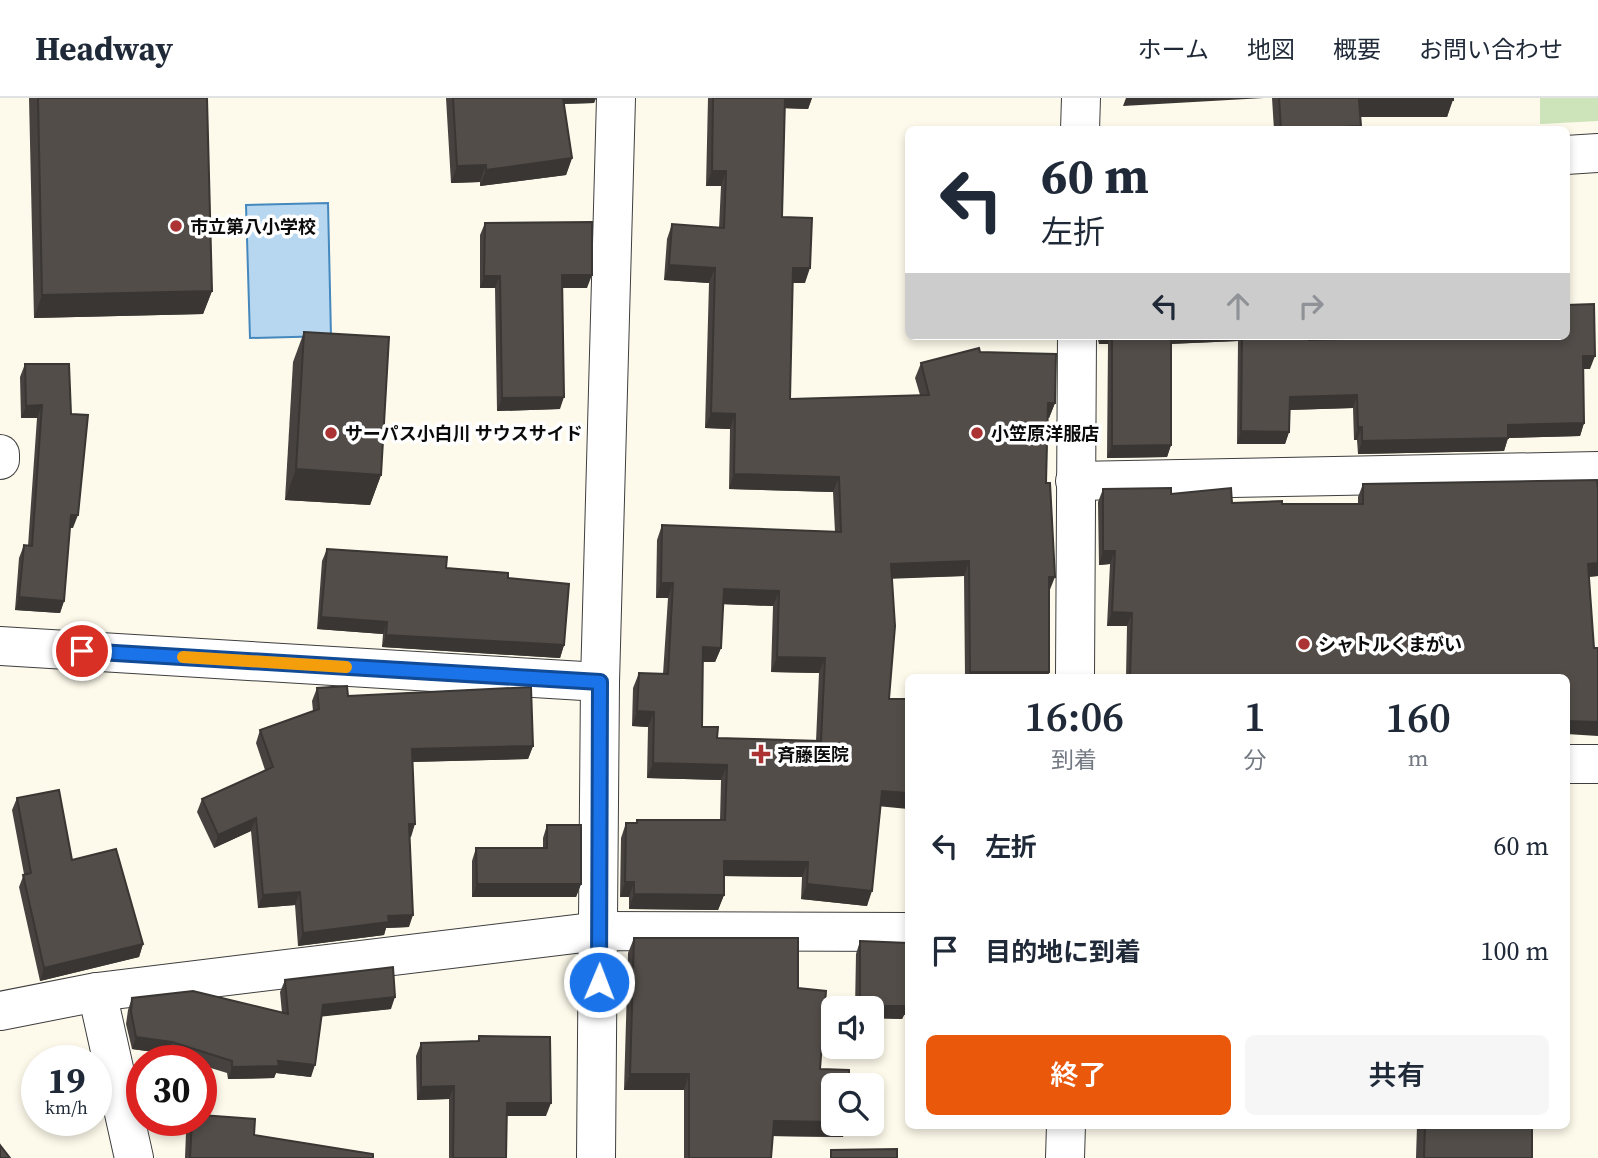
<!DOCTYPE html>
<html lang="ja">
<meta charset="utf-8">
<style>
body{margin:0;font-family:"Source Serif 4","Noto Sans JP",serif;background:#f6f6f7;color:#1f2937;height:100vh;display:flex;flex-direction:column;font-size:26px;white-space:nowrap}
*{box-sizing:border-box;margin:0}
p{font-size:23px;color:#747a83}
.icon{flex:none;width:38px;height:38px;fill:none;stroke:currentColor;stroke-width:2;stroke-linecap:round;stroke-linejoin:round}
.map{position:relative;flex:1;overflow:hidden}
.side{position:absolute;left:905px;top:576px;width:665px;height:455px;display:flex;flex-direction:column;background:#fff;border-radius:10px;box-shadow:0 4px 10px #0003}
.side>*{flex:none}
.top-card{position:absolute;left:905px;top:28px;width:665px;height:214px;border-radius:10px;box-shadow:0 4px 10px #0003;background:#fff;color:#1f2937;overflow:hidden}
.buttons{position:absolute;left:821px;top:898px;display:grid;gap:14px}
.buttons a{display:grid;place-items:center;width:63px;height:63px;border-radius:10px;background:#fff;box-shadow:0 4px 10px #0003;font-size:35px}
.speed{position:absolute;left:21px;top:947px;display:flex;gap:14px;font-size:35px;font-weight:700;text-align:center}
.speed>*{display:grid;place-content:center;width:91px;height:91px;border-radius:50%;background:#fff;box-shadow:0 4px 10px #0003;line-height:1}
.speed small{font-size:18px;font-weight:400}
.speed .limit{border:10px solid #d22;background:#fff;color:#111}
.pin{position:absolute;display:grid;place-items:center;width:60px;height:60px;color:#fff;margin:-30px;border:4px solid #fff;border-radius:50%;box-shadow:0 2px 7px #0007}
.me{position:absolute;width:77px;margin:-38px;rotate:1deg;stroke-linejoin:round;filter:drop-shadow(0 0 5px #0008)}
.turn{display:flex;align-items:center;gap:24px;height:147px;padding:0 21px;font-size:32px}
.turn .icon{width:91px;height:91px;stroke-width:2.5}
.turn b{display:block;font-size:49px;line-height:60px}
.lanes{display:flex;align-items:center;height:66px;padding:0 21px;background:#0003;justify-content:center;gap:35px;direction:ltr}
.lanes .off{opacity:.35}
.eta{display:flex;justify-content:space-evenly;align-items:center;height:119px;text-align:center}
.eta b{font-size:42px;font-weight:600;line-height:49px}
.action{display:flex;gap:14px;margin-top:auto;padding:14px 21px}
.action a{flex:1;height:80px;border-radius:10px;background:#ea580c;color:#fff;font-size:28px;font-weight:600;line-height:80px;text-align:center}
.action a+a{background:#f6f6f7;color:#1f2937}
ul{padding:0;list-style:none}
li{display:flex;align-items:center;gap:21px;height:105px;padding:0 21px}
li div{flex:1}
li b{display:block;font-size:26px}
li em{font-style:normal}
header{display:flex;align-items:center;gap:42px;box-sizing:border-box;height:98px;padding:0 35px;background:#fff;border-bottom:2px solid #e0e1e3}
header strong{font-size:33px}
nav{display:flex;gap:38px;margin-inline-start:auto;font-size:24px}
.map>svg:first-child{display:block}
.green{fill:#cde3b9}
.water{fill:#b6d7ef;stroke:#4588be;stroke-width:2}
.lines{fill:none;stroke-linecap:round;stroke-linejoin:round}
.minor-casing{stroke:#3e3e3e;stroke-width:40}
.minor{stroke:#fff;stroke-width:38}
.wall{fill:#47423f;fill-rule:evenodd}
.shaded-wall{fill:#393633}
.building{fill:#524d49;stroke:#393633;stroke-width:2;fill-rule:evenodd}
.route-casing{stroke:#114b97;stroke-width:18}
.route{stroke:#1a73e8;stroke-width:12}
.slow{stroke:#f59e0b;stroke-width:12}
.poi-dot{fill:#ab3333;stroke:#fff;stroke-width:2.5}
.labels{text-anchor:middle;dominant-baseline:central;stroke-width:7;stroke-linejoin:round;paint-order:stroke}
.poi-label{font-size:18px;font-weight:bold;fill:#0b0b0b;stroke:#fff;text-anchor:start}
</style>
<header>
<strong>Headway</strong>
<nav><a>ホーム</a><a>地図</a><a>概要</a><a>お問い合わせ</a></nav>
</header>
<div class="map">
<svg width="1598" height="1060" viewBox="0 0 1598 1060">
<rect width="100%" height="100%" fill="#fdfaeb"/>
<path class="green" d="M1540 0H1598V23L1540 26Z"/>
<path class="water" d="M328 105 331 238 250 240 246 107Z"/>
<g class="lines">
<g class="minor-casing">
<g id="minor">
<path d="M1080 32 1081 0"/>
<path d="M1566 57 1598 55"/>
<path d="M0 356V362"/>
<path d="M1075 383 1598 373"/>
<path d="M0 548 600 584"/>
<path d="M1075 579 1077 238"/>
<path d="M1566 666H1598"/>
<path d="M97 894 134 1060"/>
<path d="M0 913 97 894 600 833 908 834"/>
<path d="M596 1060 600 584 616 0"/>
<path d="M1065 1060 1066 1027"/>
</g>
</g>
<use href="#minor" class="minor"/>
</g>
<g class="wall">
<path d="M29 0H207L212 193 203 216 34 220Z"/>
<path d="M446 0H596L594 5 564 6 572 60 566 77 480 88V84L451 85Z"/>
<path d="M708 0H812L808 11 784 10 782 119 805 185H793L790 301 920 297 915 280 921 265 980 254 1055 305 1049 320H1048L1046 385 1049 494V574L1048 579H965L964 478 892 480 889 601 881 709 867 808 801 801 802 779 724 778V797L718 812 629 811V799H620L621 740 626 725H636L637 722H720L721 682 647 680 648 629 632 628 633 590 639 575 663 576 668 500H656L657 442 662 427 835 434 833 394 729 391 730 331 705 330 709 185 664 182 667 141 672 126 719 130 721 88H706ZM723 506 773 508 771 574 819 575 816 643 717 640 702 629 703 564H715L721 550Z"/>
<path d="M1272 0H1453L1447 19H1361L1360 32H1274Z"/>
<path d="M485 125 587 190H562L560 311 497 313 495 190H480V137Z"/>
<path d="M304 234 381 377 370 407 285 402 293 264Z"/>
<path d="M1097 238H1309V242L1429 239V238H1566L1590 271H1583L1584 325 1580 338 1508 340 1504 353 1358 356 1357 342H1354L1353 310 1290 312 1289 334 1285 346H1237L1238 243 1171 246V347L1167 359 1107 360 1108 246H1099Z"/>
<path d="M25 266H69L73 430H70L64 503 60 515 15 512 19 460 24 447 28 448 37 320H21L20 279Z"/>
<path d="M1363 386 1598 478 1589 479 1566 579H1126L1127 528H1107L1110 466 1099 467 1098 404 1103 391 1171 396 1232 405 1358 406V399Z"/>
<path d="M327 451 508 480 564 547 560 560 382 549 383 536 317 531 322 463Z"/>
<path d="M317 590 533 648 528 661 412 664 411 739H409V829L386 830 384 837 298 848 295 807 258 810 251 733 214 750 197 714 202 701 265 672 256 645 260 632 313 613 312 603Z"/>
<path d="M17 700 72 762 143 846 139 859 40 883 19 789 24 776 12 712Z"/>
<path d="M547 727 581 786 576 799H472V763L476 750H543V740Z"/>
<path d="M634 840 798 890 820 971 843 1039 773 1038 771 1060H684V992H624L628 855Z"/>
<path d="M860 843 908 845V917H904L902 921 872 920V910H855L856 856Z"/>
<path d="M285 882 391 911 321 918 311 979 276 975 274 980 228 981 227 975 201 967V962H189L168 956 132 951 126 926 128 912 132 900 282 915 280 894Z"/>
<path d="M479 938 546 1018H506V1060H449V1001L417 1002 416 958 421 945 477 944Z"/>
<path d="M191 1022H201L254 1037 373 1060H185L186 1034Z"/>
<path d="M1417 1027H1532V1060H1416Z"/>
</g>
<g class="shaded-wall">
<path d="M558 0H596L594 5 555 6Z"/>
<path d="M783 0H812L808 11 779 10Z"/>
<path d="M1126 0H1264L1123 8Z"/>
<path d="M1359 2H1453L1447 19H1353Z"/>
<path d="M1361 28 1360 32H1297Z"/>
<path d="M572 60 566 77 480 88 486 72Z"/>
<path d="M486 67 480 84 451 85 457 68Z"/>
<path d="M712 73H726L721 88H706Z"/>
<path d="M669 167 715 170 709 185 664 182Z"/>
<path d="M793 170H810L805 185H788Z"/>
<path d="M562 177H592L587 190H557Z"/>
<path d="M484 178H500L495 190H480Z"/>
<path d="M212 193 203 216 34 220 42 197Z"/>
<path d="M1102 238H1111L1108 246H1099Z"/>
<path d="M1169 238H1240L1238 243 1166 246Z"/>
<path d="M1583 258H1595L1590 271H1578Z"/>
<path d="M1357 297 1353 310 1285 312 1290 299Z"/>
<path d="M564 299 560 311 497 313 502 300Z"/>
<path d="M1048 305H1055L1049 320H1043Z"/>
<path d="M42 307 37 320H21L26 308Z"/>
<path d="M711 315 735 316 730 331 705 330Z"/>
<path d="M1584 325 1580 338 1503 340 1508 327Z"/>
<path d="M1358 329H1362L1357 342H1354Z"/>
<path d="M1241 333 1289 334 1285 346H1237Z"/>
<path d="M1508 340 1504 353 1358 356 1362 343Z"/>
<path d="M1171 347 1167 359 1107 360 1112 348Z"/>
<path d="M296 371 381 377 370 407 285 402Z"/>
<path d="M734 376 839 379 833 394 729 391Z"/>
<path d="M71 417H78L73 430 66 429Z"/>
<path d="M1103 453H1115L1110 466 1099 467Z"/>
<path d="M969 463 964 478 886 481 891 466Z"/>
<path d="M1598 465V478L1583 479 1588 466Z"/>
<path d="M1049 479H1055L1049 494Z"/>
<path d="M661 485H673L668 500H656Z"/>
<path d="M724 491 779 493 773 508 719 506Z"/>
<path d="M19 499 64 503 60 515 15 512Z"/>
<path d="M1112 514 1132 515 1127 528H1107Z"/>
<path d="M321 519 387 524 383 536 317 531Z"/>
<path d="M386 537 564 547 560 560 382 549Z"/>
<path d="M703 549 721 550 715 564H698Z"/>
<path d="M777 559 825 560 819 575 771 574Z"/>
<path d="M970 574H1049L1048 579H968Z"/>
<path d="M637 613 654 614 648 629 632 628Z"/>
<path d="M1566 623 1598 624V638L1566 636Z"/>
<path d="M533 648 528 661 407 664 412 651Z"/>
<path d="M653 665 727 667 721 682 647 680Z"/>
<path d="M882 693 908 695V711L877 708Z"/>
<path d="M256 720 251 733 214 750 218 737Z"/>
<path d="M409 726H415L411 739H404Z"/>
<path d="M724 763 808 764 802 779 718 778Z"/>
<path d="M625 784H634L629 799H620Z"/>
<path d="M477 786H581L576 799H472Z"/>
<path d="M807 786 872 793 867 808 801 801Z"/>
<path d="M300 794 295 807 258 810 263 797Z"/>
<path d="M634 796 724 797 718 812 629 811Z"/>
<path d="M413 817 409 829 386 830 384 837 298 848 303 835 388 818Z"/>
<path d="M143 846 139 859 40 883 44 870Z"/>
<path d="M395 899 391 911 318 919 323 907Z"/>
<path d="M907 904H908V917H904L902 921 872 920V910H859L860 908Z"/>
<path d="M136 939 172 944 168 956 132 951Z"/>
<path d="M278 963 315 967 311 979 276 975 274 980 228 981 232 969Z"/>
<path d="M630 976H689L684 992H624Z"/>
<path d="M454 988 449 1001 417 1002 421 989Z"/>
<path d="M507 1005H551L546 1018H502Z"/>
<path d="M774 1023 833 1024V1026H848L843 1039 768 1038Z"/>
</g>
<g class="building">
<path d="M38 0H207L212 193 42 197Z"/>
<path d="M453 0H563L572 60 486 72V67L457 68Z"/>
<path d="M713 0H785L782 119 812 120 810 170H793L790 301 929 297 921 265 979 250 980 254 1056 256 1055 305H1048L1046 385H1050L1055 479H1049V574H970L969 463 891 466 895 528 889 601H908V695L882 693 872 793 807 786 808 764 724 763V797L634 796V784H625L626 725H637V722H725L727 667 653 665 654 614 637 613 639 575 668 576 673 485H661L662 427 841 434 839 379 734 376 735 316 711 315 715 170 669 167 672 126 724 130 726 73H712ZM724 491 779 493 777 559 825 560 821 643 717 640 718 629H702L703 549 721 550Z"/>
<path d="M1279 0H1453V2H1359L1361 28 1281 32Z"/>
<path d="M592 124V177H562L564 299 502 300 500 178H484L485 125Z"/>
<path d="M1594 206 1595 258H1583L1584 325 1508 327V340L1362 343V329H1358L1357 297 1290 299 1289 334 1241 333 1242 238H1309V242L1433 238H1566V207Z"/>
<path d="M304 234 389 239 381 377 296 371Z"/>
<path d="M1112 238H1171V347L1112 348Z"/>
<path d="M25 266H69L71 316 88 317 78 417H71L64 503 19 499 24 447 32 448 42 307 26 308Z"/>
<path d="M1597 382 1598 392V465L1588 466 1594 550H1598V624L1566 623V579H1130L1132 515 1112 514 1115 453H1103V391L1171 390V396L1231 390 1232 405 1282 403V406H1363V386Z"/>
<path d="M327 451 447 459 446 470 508 475V480L569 486 564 547 386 537 387 524 321 519Z"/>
<path d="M347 588 348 598 531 589 533 648 412 651 415 726H409L413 817 388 818 389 824 303 835 300 794 263 797 256 720 218 737 202 701 273 669 260 632 319 611 317 590Z"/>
<path d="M59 692 72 762 116 751 143 846 44 870 23 777 31 775 17 700Z"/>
<path d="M547 727H581V786H477L476 750H547Z"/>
<path d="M634 840H798V890L826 893 820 971 849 972V987H833V1024L774 1023 771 1060H689V976H630Z"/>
<path d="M860 843 908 845V904H907V908H860Z"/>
<path d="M393 869 395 899 323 907 315 967 278 963 279 968 232 969V963L172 944 136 939 131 914 132 900 193 893 288 916 285 882Z"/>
<path d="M479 938 550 939 551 1005H507L506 1060H453L454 988 421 989V945L479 943Z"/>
<path d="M201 1017 255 1021 254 1037 373 1056V1060H190L192 1022H201Z"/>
<path d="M1425 1027H1532V1060H1424Z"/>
<path d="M0 1047 10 1060H0Z"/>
<path d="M897 1051V1060H831V1052Z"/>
</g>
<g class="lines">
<g class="route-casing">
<path id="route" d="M82 553 600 584 599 884"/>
</g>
<use href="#route" class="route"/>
<path class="slow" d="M183 559 346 569"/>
</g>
<g class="poi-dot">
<circle cx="176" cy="128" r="7"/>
<circle cx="331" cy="335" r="7"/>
<circle cx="977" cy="335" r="7"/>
<circle cx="1304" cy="546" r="7"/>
<path d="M757.5 645.5h7v7h7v7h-7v7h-7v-7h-7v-7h7z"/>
</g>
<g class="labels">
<g class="poi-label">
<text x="190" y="128">市立第八小学校</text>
<text x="345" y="335">サーパス小白川 サウスサイド</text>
<text x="991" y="335">小笠原洋服店</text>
<text x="1318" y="546">シャトルくまがい</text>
<text x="777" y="656">斉藤医院</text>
</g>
</g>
</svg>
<div class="buttons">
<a><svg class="icon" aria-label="sound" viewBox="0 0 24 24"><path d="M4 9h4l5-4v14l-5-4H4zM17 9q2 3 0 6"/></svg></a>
<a><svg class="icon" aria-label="search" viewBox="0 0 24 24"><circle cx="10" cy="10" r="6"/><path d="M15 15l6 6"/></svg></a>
</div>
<div class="speed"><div>19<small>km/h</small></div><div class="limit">30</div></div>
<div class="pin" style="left:82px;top:553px;background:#d93025"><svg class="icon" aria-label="arrive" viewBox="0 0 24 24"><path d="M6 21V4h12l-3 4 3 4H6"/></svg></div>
<svg class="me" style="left:599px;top:884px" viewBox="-20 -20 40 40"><circle r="17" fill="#1a73e8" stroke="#fff" stroke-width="3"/><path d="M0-11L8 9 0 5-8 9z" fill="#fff"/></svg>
<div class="top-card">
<div class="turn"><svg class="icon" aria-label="left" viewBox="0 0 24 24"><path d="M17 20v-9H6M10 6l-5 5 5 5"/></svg><div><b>60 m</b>左折</div></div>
<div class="lanes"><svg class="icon" aria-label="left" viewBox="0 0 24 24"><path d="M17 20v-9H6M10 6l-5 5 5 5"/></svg><svg class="icon off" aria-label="ahead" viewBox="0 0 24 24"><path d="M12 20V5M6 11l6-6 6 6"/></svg><svg class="icon off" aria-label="right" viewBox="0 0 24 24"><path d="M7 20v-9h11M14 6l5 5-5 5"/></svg></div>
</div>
<section class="side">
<div class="eta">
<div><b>16:06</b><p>到着</p></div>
<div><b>1</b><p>分</p></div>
<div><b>160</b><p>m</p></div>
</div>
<ul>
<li><svg class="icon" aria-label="left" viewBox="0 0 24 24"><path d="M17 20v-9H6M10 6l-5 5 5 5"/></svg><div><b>左折</b></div><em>60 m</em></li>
<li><svg class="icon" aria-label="arrive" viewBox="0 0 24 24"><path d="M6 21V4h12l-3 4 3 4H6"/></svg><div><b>目的地に到着</b></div><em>100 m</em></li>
</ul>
<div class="action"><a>終了</a><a>共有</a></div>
</section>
</div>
